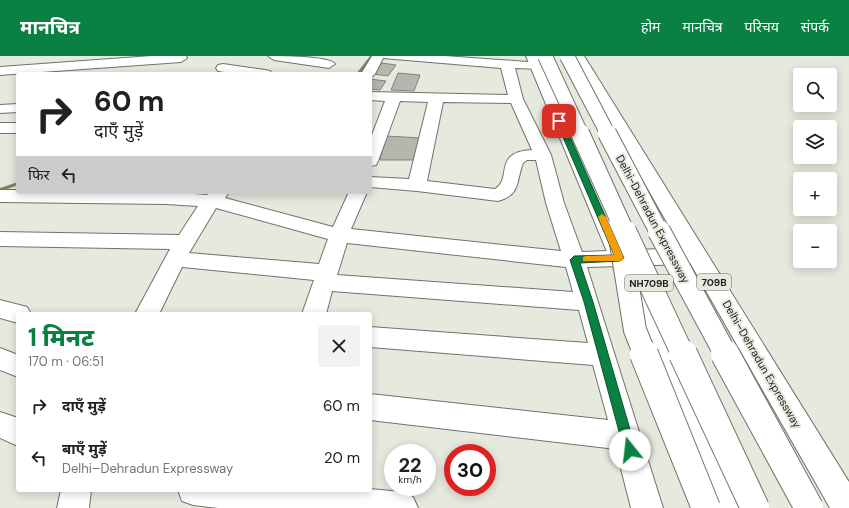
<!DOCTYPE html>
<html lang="hi">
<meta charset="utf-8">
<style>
body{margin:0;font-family:"DM Sans","Noto Sans Devanagari",sans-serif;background:#f2f2f2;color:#202124;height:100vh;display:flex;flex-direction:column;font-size:15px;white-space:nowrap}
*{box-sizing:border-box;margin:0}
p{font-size:13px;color:#757577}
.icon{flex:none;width:22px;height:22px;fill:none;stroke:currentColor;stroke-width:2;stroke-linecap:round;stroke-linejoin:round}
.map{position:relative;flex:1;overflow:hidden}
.panel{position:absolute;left:16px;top:256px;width:356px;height:180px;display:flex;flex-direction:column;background:#fff;border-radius:4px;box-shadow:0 2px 10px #0003}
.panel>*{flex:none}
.guide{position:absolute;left:16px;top:16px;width:356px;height:122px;border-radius:4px;box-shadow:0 2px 10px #0003;background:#fff;color:#202124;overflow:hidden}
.controls{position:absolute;left:793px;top:12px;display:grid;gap:8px}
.controls a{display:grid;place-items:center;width:44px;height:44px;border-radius:4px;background:#fff;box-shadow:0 2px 10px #0003;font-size:20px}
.speed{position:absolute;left:384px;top:388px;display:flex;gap:8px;font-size:20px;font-weight:700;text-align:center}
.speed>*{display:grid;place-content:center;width:52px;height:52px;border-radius:50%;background:#fff;box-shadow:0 2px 10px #0003;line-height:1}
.speed small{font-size:10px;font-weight:400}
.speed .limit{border:6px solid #d22;background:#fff;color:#111}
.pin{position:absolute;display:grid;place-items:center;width:34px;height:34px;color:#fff;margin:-17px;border-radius:8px;box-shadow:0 2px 6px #0006}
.me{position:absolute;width:44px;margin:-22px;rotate:344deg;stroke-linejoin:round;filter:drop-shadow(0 0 3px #0008)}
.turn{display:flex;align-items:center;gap:14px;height:84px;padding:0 12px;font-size:18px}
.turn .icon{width:52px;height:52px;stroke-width:2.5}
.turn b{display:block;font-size:28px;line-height:34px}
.then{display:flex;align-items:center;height:38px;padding:0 12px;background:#0003;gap:8px;font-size:15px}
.round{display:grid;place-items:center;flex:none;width:42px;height:42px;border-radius:4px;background:#f2f2f2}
.head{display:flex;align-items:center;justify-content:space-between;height:68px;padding:0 12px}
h1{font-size:24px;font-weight:800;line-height:30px;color:#0b8043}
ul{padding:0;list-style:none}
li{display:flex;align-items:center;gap:12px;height:52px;padding:0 12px}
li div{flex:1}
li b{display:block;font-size:15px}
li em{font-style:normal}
header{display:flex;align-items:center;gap:24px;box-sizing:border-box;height:56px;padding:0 20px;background:#0b8043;color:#fff}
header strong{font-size:19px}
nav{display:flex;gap:22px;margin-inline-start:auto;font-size:14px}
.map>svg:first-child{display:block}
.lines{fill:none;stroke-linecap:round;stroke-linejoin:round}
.stream{fill:#7d895c;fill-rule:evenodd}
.building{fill:#b4b7ad;stroke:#80837a}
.minor-casing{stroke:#70736a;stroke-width:2}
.highway-casing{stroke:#70736a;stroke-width:2}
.minor{fill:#fff;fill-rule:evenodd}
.highway{fill:#fff;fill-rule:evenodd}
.major-bridge-far2-casing{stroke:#70736a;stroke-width:20;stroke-linecap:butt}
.major-bridge-far1-casing{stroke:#70736a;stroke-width:24;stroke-linecap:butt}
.major-bridge-casing{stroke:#70736a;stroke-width:30;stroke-linecap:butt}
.highway-bridge-far3-casing{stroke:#70736a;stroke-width:16;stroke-linecap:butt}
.highway-bridge-far2-casing{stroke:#70736a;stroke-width:20;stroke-linecap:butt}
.highway-bridge-far1-casing{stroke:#70736a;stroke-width:24;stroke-linecap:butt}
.highway-bridge-casing{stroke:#70736a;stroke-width:30;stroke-linecap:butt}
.major-bridge-far2{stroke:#fff;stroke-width:18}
.major-bridge-far1{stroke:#fff;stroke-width:22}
.major-bridge{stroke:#fff;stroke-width:28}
.highway-bridge-far3{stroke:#fff;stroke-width:14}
.highway-bridge-far2{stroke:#fff;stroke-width:18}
.highway-bridge-far1{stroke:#fff;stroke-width:22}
.highway-bridge{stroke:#fff;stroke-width:28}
.route{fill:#0b8043;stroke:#07532c}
.slow{fill:#f59e0b}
.labels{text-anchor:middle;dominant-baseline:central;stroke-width:4;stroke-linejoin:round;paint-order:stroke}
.shield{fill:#e5e9de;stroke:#5c5e58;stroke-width:1}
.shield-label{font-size:10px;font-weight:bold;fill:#21221f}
.street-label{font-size:11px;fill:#21221f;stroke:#e5e9de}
</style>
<header>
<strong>मानचित्र</strong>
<nav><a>होम</a><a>मानचित्र</a><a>परिचय</a><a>संपर्क</a></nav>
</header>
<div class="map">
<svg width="849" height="452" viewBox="0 0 849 452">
<rect width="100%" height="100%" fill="#e5e9de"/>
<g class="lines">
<g class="stream">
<path d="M370 0H374L360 18H356Z"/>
<path d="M18 126V129L0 136V132Z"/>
</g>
</g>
<g class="building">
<path d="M382 7 396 9 388 20 373 18Z"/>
<path d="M398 17 420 19 414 35 391 34Z"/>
<path d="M370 23 386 25 380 34 370 33Z"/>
<path d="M386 80 421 82 417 104H380Z"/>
</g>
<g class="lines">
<g class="minor-casing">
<g id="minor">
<path d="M152 0H186L187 2 181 6 0 19V11Z"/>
<path d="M268 0C280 0 329 0 335 8L329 12 274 4Z"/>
<path d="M372 0H445L541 7 543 10 541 13 515 12 523 43 551 99 564 147 582 196 689 192 696 195 699 200 696 205 689 208 587 211 663 452H631L616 393 370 364V338L608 364 593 309 370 291V271L588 287 579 254 332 235 326 258H302L314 224 182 211 159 258H135L170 193 0 190V176L179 179 198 150 166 148 0 146V134H18V136H166L207 139 210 136H229L225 142 333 171 349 136H367L351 173 561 195 546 147 536 104H527L523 107C516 125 521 139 498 145L417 135 370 131V121L409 123 428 46 400 45 378 105 376 109 370 110V84L385 45 370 44V36L508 39 501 12 383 2 375 18 370 22V18H361ZM443 46 511 47 532 94C492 96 513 122 495 133L427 125ZM216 152 328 183 319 208 189 197ZM347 187 566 211 573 236 337 219Z"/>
<path d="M223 8 265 14 270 15 272 18H237L218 15 216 12 218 9Z"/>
<path d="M18 48V56L0 57V49Z"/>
<rect x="0" y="67" width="18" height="10"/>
<path d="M0 244 27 251 31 258H18V267L0 262Z"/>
<path d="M0 292 18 299V321L0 314Z"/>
<path d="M0 356 18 362V390L0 382Z"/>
<path d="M370 433 402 436 413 441 418 452H218L193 449 182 445 178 434Z"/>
<path d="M61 434H91L89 452H57Z"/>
</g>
</g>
<g class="highway-casing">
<g id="highway">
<path d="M526 0H538L745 452H713Z"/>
<path d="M572 0H584L849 426V452H830Z"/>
</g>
</g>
<use href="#minor" class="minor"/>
<use href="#highway" class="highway"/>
<g class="major-bridge-far2-casing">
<path id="major-bridge-far2" d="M618 168 619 176"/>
</g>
<g class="major-bridge-far1-casing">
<path id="major-bridge-far1" d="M619 175 635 274 645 299"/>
</g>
<g class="major-bridge-casing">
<path id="major-bridge" d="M644 298 706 452"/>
</g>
<g class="highway-bridge-far3-casing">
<g id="highway-bridge-far3">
<path d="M545 0 581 78"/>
<path d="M567 0 608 78"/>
</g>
</g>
<g class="highway-bridge-far2-casing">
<g id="highway-bridge-far2">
<path d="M580 77 625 176"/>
<path d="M607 77 659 176"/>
</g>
</g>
<g class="highway-bridge-far1-casing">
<g id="highway-bridge-far1">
<path d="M625 175 683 299"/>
<path d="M659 175 726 299"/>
</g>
</g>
<g class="highway-bridge-casing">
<g id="highway-bridge">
<path d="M683 298 755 452"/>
<path d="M725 298 809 452"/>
</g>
</g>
<use href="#major-bridge-far2" class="major-bridge-far2"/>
<use href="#major-bridge-far1" class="major-bridge-far1"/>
<use href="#major-bridge" class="major-bridge"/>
<use href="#highway-bridge-far3" class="highway-bridge-far3"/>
<use href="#highway-bridge-far2" class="highway-bridge-far2"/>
<use href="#highway-bridge-far1" class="highway-bridge-far1"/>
<use href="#highway-bridge" class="highway-bridge"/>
</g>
<path class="route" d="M559 63 563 65 624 202 620 205 580 207 593 246 636 394 635 398 630 400 626 398 624 394 584 246 570 204 574 200 614 199 556 65Z"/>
<path class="slow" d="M602 158 606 161 624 202 620 205H583V201L586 200 614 199 598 161Z"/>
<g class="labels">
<g class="shield">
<rect x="697" y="218" width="34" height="16" rx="3"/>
<rect x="625" y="219" width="48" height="16" rx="3"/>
</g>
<g class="shield-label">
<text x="714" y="226">709B</text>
<text x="649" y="227">NH709B</text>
</g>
<g class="street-label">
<text transform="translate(653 163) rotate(62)">Delhi-Dehradun Expressway</text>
<text transform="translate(762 308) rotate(60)">Delhi–Dehradun Expressway</text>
</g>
</g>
</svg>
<div class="controls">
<a><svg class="icon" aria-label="search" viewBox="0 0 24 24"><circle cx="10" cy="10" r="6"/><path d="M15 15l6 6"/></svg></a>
<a><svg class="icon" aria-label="layers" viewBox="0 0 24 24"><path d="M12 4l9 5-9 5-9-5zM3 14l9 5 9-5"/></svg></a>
<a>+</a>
<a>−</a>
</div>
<div class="speed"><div>22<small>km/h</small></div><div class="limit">30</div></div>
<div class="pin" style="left:559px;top:65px;background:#d93025"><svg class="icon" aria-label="arrive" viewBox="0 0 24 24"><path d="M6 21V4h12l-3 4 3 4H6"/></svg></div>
<svg class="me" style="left:630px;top:394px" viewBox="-20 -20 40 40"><circle r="19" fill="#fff"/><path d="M0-13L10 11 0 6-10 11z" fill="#0b8043"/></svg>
<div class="guide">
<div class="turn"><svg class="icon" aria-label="right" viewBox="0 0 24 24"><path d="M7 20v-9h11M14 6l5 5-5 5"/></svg><div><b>60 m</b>दाएँ मुड़ें</div></div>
<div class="then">फिर<svg class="icon" aria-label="left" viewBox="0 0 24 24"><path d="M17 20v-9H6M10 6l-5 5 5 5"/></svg></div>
</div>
<section class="panel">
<div class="head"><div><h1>1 मिनट</h1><p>170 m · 06:51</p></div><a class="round"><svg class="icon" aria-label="close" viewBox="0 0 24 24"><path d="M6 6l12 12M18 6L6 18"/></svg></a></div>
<ul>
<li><svg class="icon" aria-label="right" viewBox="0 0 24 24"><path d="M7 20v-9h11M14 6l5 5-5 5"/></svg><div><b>दाएँ मुड़ें</b></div><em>60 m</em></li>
<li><svg class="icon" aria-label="left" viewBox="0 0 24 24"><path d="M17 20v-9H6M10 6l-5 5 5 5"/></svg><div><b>बाएँ मुड़ें</b><p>Delhi–Dehradun Expressway</p></div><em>20 m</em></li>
</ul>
</section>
</div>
